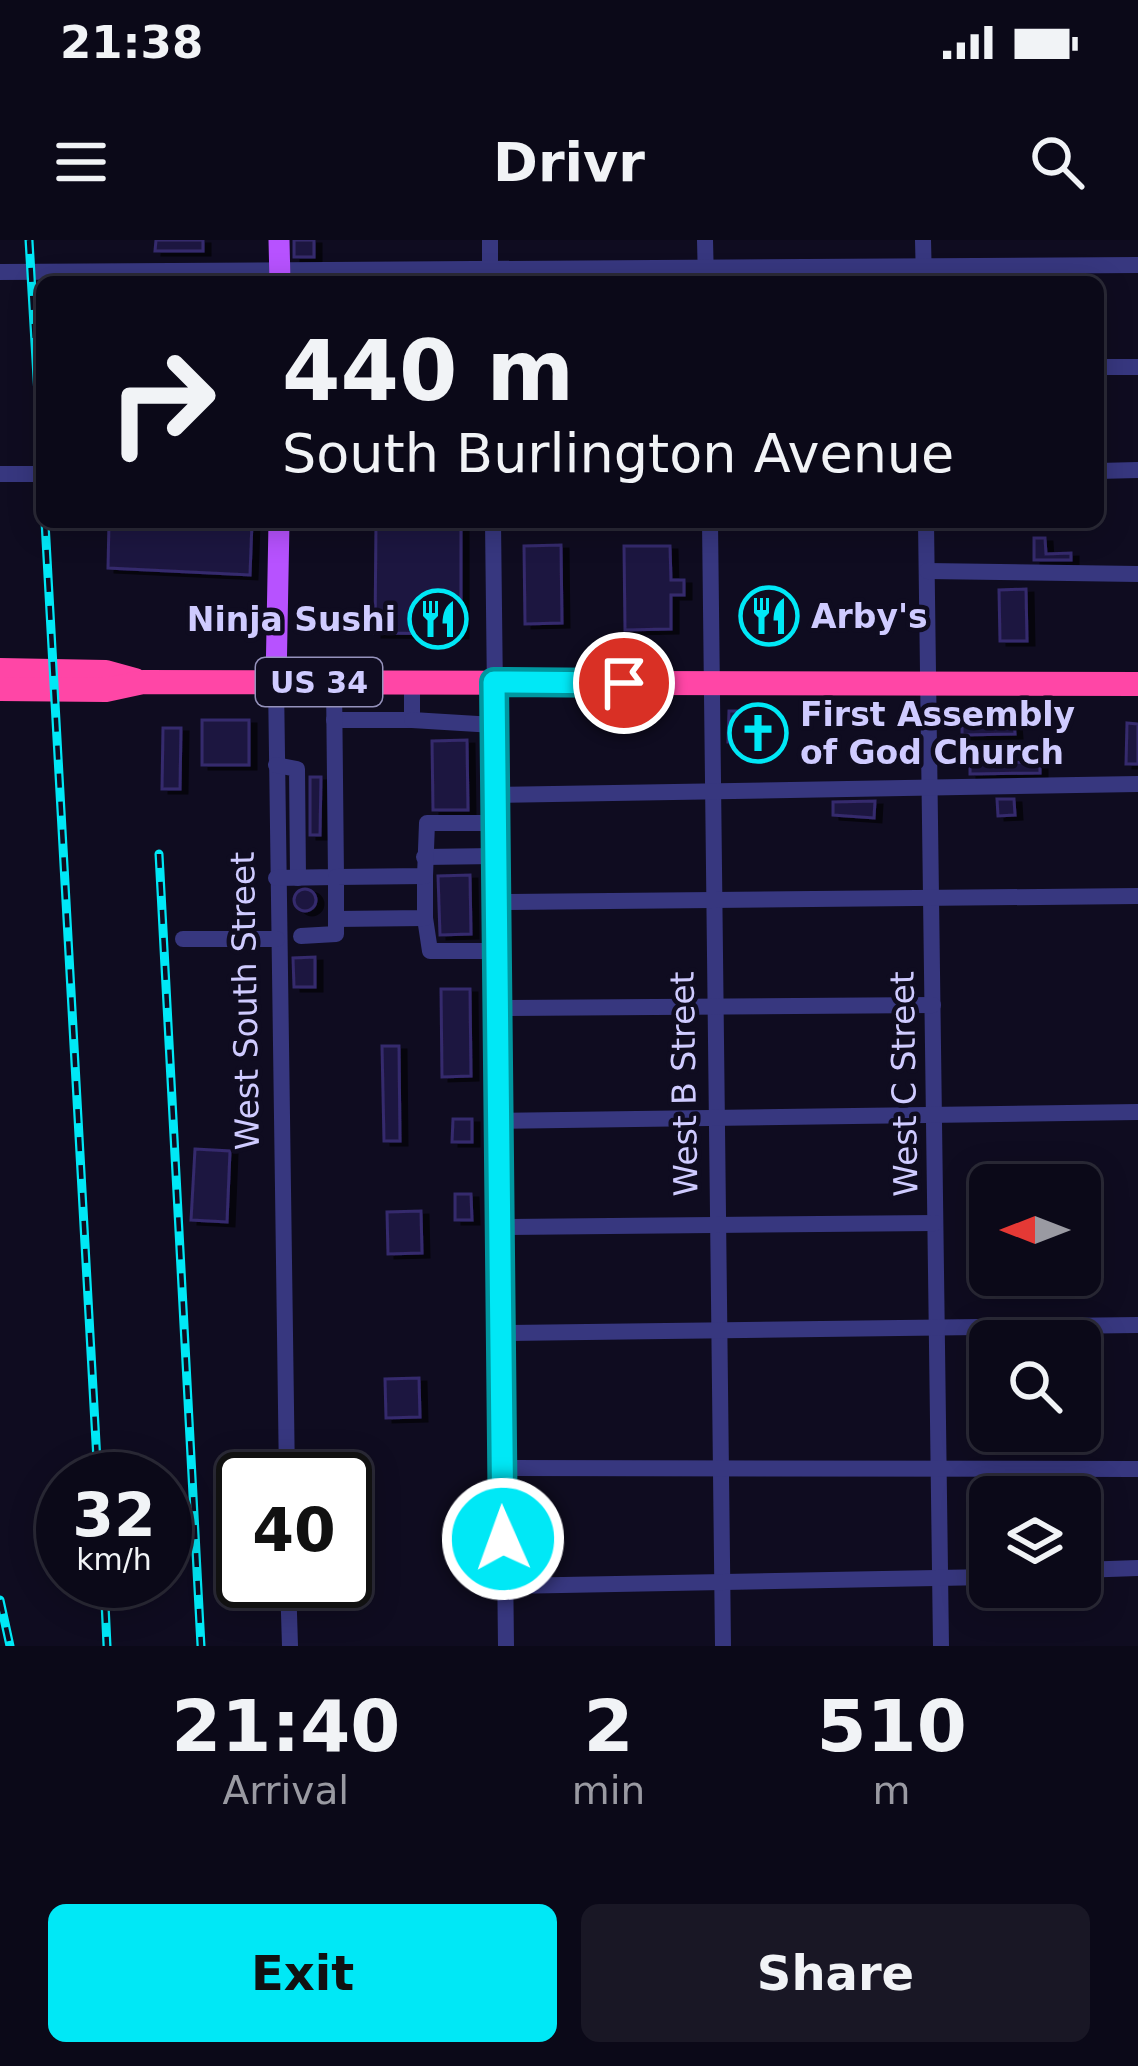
<!DOCTYPE html>
<style>
body{margin:0;font-family:"DejaVu Sans",sans-serif;background:#191725;color:#f1f3f6;height:100vh;display:flex;flex-direction:column;font-size:45px;white-space:nowrap}
*{box-sizing:border-box;margin:0}
p{font-size:39px;color:#9a9aa2}
.icon{flex:none;width:66px;height:66px;fill:none;stroke:currentColor;stroke-width:2;stroke-linecap:round;stroke-linejoin:round}
.map{position:relative;height:1406px;overflow:hidden}
.panel{display:flex;flex-direction:column;background:#0b0918;flex:1}
.panel>*{flex:none}
.hud{position:absolute;left:36px;top:36px;width:1068px;height:252px;border-radius:18px;box-shadow:0 6px 30px #0003,0 0 0 3px #2b2a37;background:#0b0918;color:#f1f3f6;overflow:hidden}
.needle{width:78px;rotate:270deg}
.tools{position:absolute;left:969px;top:924px;display:grid;gap:24px}
.tools a{display:grid;place-items:center;width:132px;height:132px;border-radius:18px;background:#0b0918;box-shadow:0 6px 30px #0003,0 0 0 3px #2b2a37;font-size:60px}
.speed{position:absolute;left:36px;top:1212px;display:flex;gap:24px;font-size:60px;font-weight:700;text-align:center}
.speed>*{display:grid;place-content:center;width:156px;height:156px;border-radius:50%;background:#0b0918;box-shadow:0 6px 30px #0003,0 0 0 3px #2b2a37;line-height:1}
.speed small{font-size:30px;font-weight:400}
.speed .limit{border:6px solid #111;border-radius:18px;background:#fff;color:#111}
.pin{position:absolute;display:grid;place-items:center;width:102px;height:102px;color:#fff;margin:-51px;border:6px solid #fff;border-radius:50%;box-shadow:0 3px 12px #0007}
.me{position:absolute;width:132px;margin:-66px;rotate:358deg;stroke-linejoin:round;filter:drop-shadow(0 0 9px #0008)}
.turn{display:flex;align-items:center;gap:42px;height:252px;padding:0 48px;font-size:54px}
.turn .icon{width:156px;height:156px;stroke-width:2.5}
.turn b{display:block;font-size:84px;line-height:102px}
.eta{display:flex;justify-content:space-evenly;align-items:center;height:204px;text-align:center}
.eta b{font-size:72px;font-weight:800;line-height:84px}
.cta{display:flex;gap:24px;margin-top:auto;padding:24px 48px}
.cta a{flex:1;height:138px;border-radius:18px;background:#00e8f6;color:#111;font-size:48px;font-weight:800;line-height:138px;text-align:center}
.cta a+a{background:#191725;color:#f1f3f6}
.status{display:flex;justify-content:space-between;align-items:center;height:84px;padding:0 60px;background:#0b0918;direction:ltr}
.status svg{height:33px;fill:currentColor}
header{display:flex;justify-content:space-between;align-items:center;height:156px;padding:0 48px;background:#0b0918;font-size:54px;font-weight:800}
.map>svg:first-child{display:block}
.building{fill:#1f1841;stroke:#342a6d;stroke-width:3;filter:url(#shadow)}
.lines{fill:none;stroke-linecap:round;stroke-linejoin:round}
.minor{stroke:#37377f;stroke-width:16}
.major{stroke:#b752ff;stroke-width:21}
.highway{stroke:#ff46a6;stroke-width:24}
.rail-casing{stroke:#00e8f6;stroke-width:9}
.rail{stroke:#0f0c20;stroke-width:4.5;stroke-dasharray:14;stroke-linecap:butt}
.route-casing{stroke:#0097a0;stroke-width:30}
.route{stroke:#00e8f6;stroke-width:21}
.labels{text-anchor:middle;dominant-baseline:central;stroke-width:9;stroke-linejoin:round;paint-order:stroke}
.shield{fill:#0f0c20;stroke:#9592bc;stroke-width:3}
.shield-label{font-size:30px;font-weight:bold;fill:#cfcbff}
.poi-label{font-size:33px;font-weight:bold;fill:#cfcbff;stroke:#0f0c20;text-anchor:start}
.street-label{font-size:33px;fill:#cfcbff;stroke:#0f0c20}
</style>
<div class="status"><b>21:38</b><svg viewBox="0 0 49 12"><path d="M0 12V9h3v3zM5 12V6h3v6zM10 12V3h3v9zM15 12V0h3v12zM26 1h20v11H26zM47 4h2v5h-2z"/></svg></div>
<header><svg class="icon" aria-label="menu" viewBox="0 0 24 24"><path d="M4 6h16M4 12h16M4 18h16"/></svg>Drivr<svg class="icon" aria-label="search" viewBox="0 0 24 24"><circle cx="10" cy="10" r="6"/><path d="M15 15l6 6"/></svg></header>
<div class="map">
<svg width="1138" height="1406" viewBox="0 0 1138 1406">
<defs>
<filter id="shadow"><feDropShadow dx="7" dy="4" stdDeviation="0" flood-color="#0009"/></filter>
</defs>
<rect width="100%" height="100%" fill="#0f0c20"/>
<g class="building">
<path d="M156 0H203V11H155Z"/>
<rect x="294" y="0" width="20" height="17"/>
<path d="M109 282H252L250 335 108 328Z"/>
<path d="M376 282H461V394L375 393Z"/>
<path d="M1034 298H1045L1046 314 1071 313V320H1034Z"/>
<path d="M561 305 562 383 525 384 524 306Z"/>
<path d="M624 306H670L671 340H684V355H671V389L625 390Z"/>
<path d="M1026 349 1027 401H1000L999 350Z"/>
<path d="M729 471H760V502H728Z"/>
<rect x="202" y="480" width="47" height="45"/>
<path d="M962 481H1014L1015 494 962 495Z"/>
<path d="M1127 483 1138 484V524H1126Z"/>
<path d="M163 488H181L180 549H162Z"/>
<path d="M467 500 468 570H433L432 501Z"/>
<path d="M1040 522V533L970 534V523Z"/>
<path d="M310 537H321L320 595H310Z"/>
<path d="M997 559H1014L1015 575 998 576Z"/>
<path d="M875 561 874 578 833 575V562Z"/>
<path d="M470 635 471 694 440 695 438 636Z"/>
<circle cx="305" cy="660" r="11"/>
<path d="M315 717V747H294L293 718Z"/>
<path d="M441 749H470L471 836 442 837Z"/>
<path d="M382 806H399L400 901H384Z"/>
<path d="M453 879H472V902H452Z"/>
<path d="M195 909 230 911 227 982 191 980Z"/>
<path d="M455 954H471L472 980H455Z"/>
<path d="M421 971 422 1013 388 1014 387 972Z"/>
<path d="M419 1138 420 1177 386 1178 385 1139Z"/>
</g>
<g class="lines">
<g class="minor">
<path d="M490 0V42"/>
<path d="M705 0 706 42"/>
<path d="M923 0 924 42"/>
<path d="M0 32 1138 25"/>
<path d="M1098 127H1138"/>
<path d="M1098 231 1138 230"/>
<path d="M0 234H42"/>
<path d="M493 282 506 1406"/>
<path d="M710 282 723 1406"/>
<path d="M926 282 941 1406"/>
<path d="M927 331 1138 334"/>
<path d="M276 442 287 1239"/>
<path d="M334 480H412V442"/>
<path d="M412 480 494 485"/>
<path d="M276 525 297 529 298 638"/>
<path d="M495 555 1138 544"/>
<path d="M424 617 495 616"/>
<path d="M276 638 336 637 334 442"/>
<path d="M495 662 1138 656"/>
<path d="M425 678 430 711H495"/>
<path d="M336 679 425 678V636"/>
<path d="M301 696 336 694V637L425 636 427 583H495"/>
<path d="M183 699H277"/>
<path d="M495 768 933 765"/>
<path d="M497 881 1138 872"/>
<path d="M501 987 935 983"/>
<path d="M501 1093 1138 1085"/>
<path d="M501 1228 1138 1229"/>
<path d="M1080 1330 1138 1328"/>
<path d="M288 1341 290 1406"/>
<path d="M505 1346 990 1337"/>
</g>
<g class="major">
<path d="M279 0 280 42"/>
<path d="M276 442 279 282"/>
</g>
<g class="highway">
<path d="M0 430 106 432 135 440"/>
<path d="M0 449 106 450 143 442 1138 444"/>
</g>
<g class="rail-casing">
<g id="rail">
<path d="M29 0 42 224"/>
<path d="M45 282 98 1239"/>
<path d="M159 614 201 1406"/>
<path d="M104 1341 107 1406"/>
<path d="M0 1360 10 1406"/>
</g>
</g>
<use href="#rail" class="rail"/>
</g>
<g class="lines">
<g class="route-casing">
<path id="route" d="M503 1299 494 442 624 443"/>
</g>
<use href="#route" class="route"/>
</g>
<defs>
<g id="restaurant-ring" transform="scale(3)"><circle r="9.5" fill="#0f0c20" stroke="#00e8f6" stroke-width="1.5"/><path d="M-5-6h1v4h1v-4h1v4h1v-4h1v5L-1.5 .5V6h-2V.5L-5-1ZM5-6V6H3V1.5H1.5Q1.5-4 5-6Z" fill="#00e8f6"/></g>
<g id="church-ring" transform="scale(3)"><circle r="9.5" fill="#0f0c20" stroke="#00e8f6" stroke-width="1.5"/><path d="M-1.2-6h2.4v3.5h3.3v2.4h-3.3V6h-2.4V-.1h-3.3v-2.4h3.3Z" fill="#00e8f6"/></g>
</defs>
<g fill-rule="evenodd">
<use href="#restaurant-ring" x="769" y="376"/>
<use href="#restaurant-ring" x="438" y="379"/>
<use href="#church-ring" x="758" y="493"/>
</g>
<g class="labels">
<rect class="shield" x="256" y="418" width="126" height="48" rx="9"/>
<g class="shield-label">
<text x="319" y="442">US 34</text>
</g>
<g class="poi-label">
<text x="811" y="376">Arby's</text>
<text x="396" y="379" text-anchor="end">Ninja Sushi</text>
<text x="800" y="474">First Assembly<tspan x="800" dy="38">of God Church</tspan></text>
</g>
<g class="street-label">
<text transform="translate(245 761) rotate(-91)">West South Street</text>
<text transform="translate(684 844) rotate(-91)">West B Street</text>
<text transform="translate(904 844) rotate(-91)">West C Street</text>
</g>
</g>
</svg>
<div class="tools">
<a><svg class="needle" viewBox="-14 -14 28 28"><path d="M0-13l5 13h-10z" fill="#e53935"/><path d="M0 13l5-13h-10z" fill="#9a9aa2"/></svg></a>
<a><svg class="icon" aria-label="search" viewBox="0 0 24 24"><circle cx="10" cy="10" r="6"/><path d="M15 15l6 6"/></svg></a>
<a><svg class="icon" aria-label="layers" viewBox="0 0 24 24"><path d="M12 4l9 5-9 5-9-5zM3 14l9 5 9-5"/></svg></a>
</div>
<div class="speed"><div>32<small>km/h</small></div><div class="limit">40</div></div>
<div class="pin" style="left:624px;top:443px;background:#d93025"><svg class="icon" aria-label="arrive" viewBox="0 0 24 24"><path d="M6 21V4h12l-3 4 3 4H6"/></svg></div>
<svg class="me" style="left:503px;top:1299px" viewBox="-20 -20 40 40"><circle r="17" fill="#00e8f6" stroke="#fff" stroke-width="3"/><path d="M0-11L8 9 0 5-8 9z" fill="#fff"/></svg>
<div class="hud">
<div class="turn"><svg class="icon" aria-label="right" viewBox="0 0 24 24"><path d="M7 20v-9h11M14 6l5 5-5 5"/></svg><div><b>440 m</b>South Burlington Avenue</div></div>
</div>
</div>
<section class="panel">
<div class="eta">
<div><b>21:40</b><p>Arrival</p></div>
<div><b>2</b><p>min</p></div>
<div><b>510</b><p>m</p></div>
</div>
<div class="cta"><a>Exit</a><a>Share</a></div>
</section>
